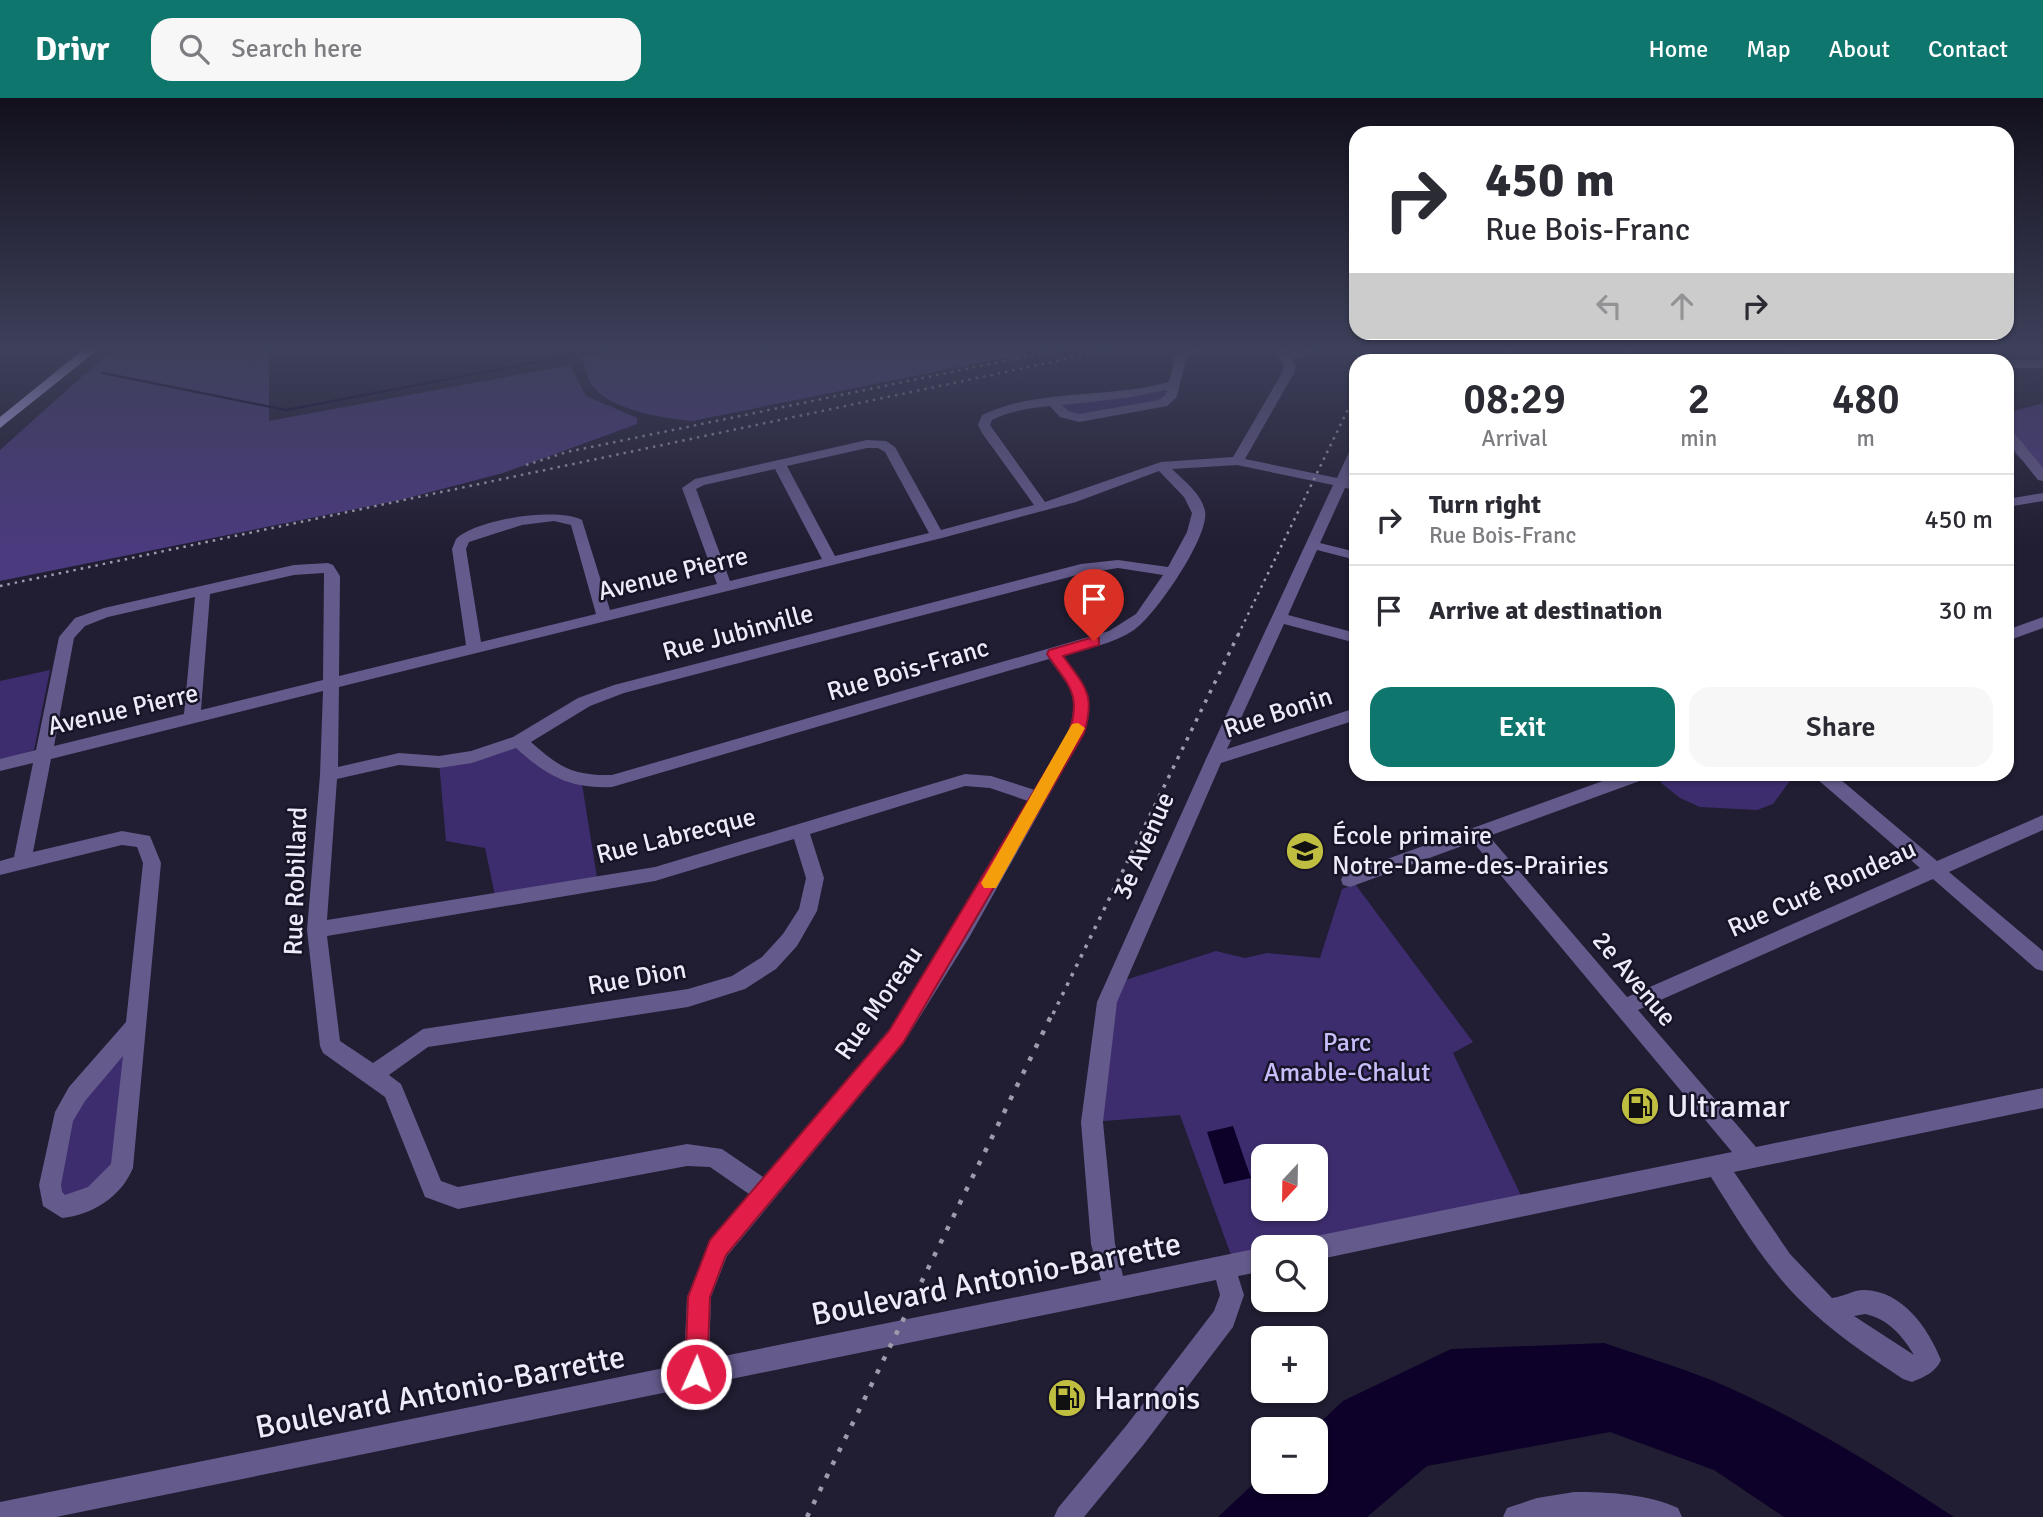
<!DOCTYPE html>
<meta charset="utf-8">
<style>
body{margin:0;font-family:Signika,sans-serif;background:#f7f7f7;color:#2b2b33;height:100vh;display:flex;flex-direction:column;font-size:26px;white-space:nowrap}
*{box-sizing:border-box;margin:0}
p{font-size:23px;color:#7c7c81}
.icon{flex:none;width:38px;height:38px;fill:none;stroke:currentColor;stroke-width:2;stroke-linecap:round;stroke-linejoin:round}
.map{position:relative;flex:1;overflow:hidden}
.details{position:absolute;left:1349px;top:256px;width:665px;height:427px;display:flex;flex-direction:column;background:#fff;border-radius:21px;box-shadow:0 2px 5px #0004}
.details>*{flex:none}
.banner{position:absolute;left:1349px;top:28px;width:665px;height:214px;border-radius:21px;box-shadow:0 2px 5px #0004;background:#fff;color:#2b2b33;overflow:hidden}
.needle{width:46px;rotate:202deg}
.fabs{position:absolute;left:1251px;top:1046px;display:grid;gap:14px}
.fabs a{display:grid;place-items:center;width:77px;height:77px;border-radius:14px;background:#fff;box-shadow:0 2px 5px #0004;font-size:35px}
.pin{position:absolute;display:grid;place-items:center;width:60px;height:60px;color:#fff;margin:-72px -30px;border-radius:50% 50% 50% 0;rotate:-45deg;box-shadow:0 0 7px #0007}
.pin .icon{rotate:45deg}
.me{position:absolute;width:77px;margin:-38px;rotate:2deg;stroke-linejoin:round;filter:drop-shadow(0 0 5px #0008)}
.turn{display:flex;align-items:center;gap:24px;height:147px;padding:0 21px;font-size:32px}
.turn .icon{width:91px;height:91px;stroke-width:2.5}
.turn b{display:block;font-size:49px;line-height:60px}
.lanes{display:flex;align-items:center;height:66px;padding:0 21px;background:#0003;justify-content:center;gap:35px;direction:ltr}
.lanes .off{opacity:.35}
.eta{display:flex;justify-content:space-evenly;align-items:center;height:119px;text-align:center}
.eta b{font-size:42px;font-weight:600;line-height:49px}
.primary-button{display:flex;gap:14px;margin-top:auto;padding:14px 21px}
.primary-button a{flex:1;height:80px;border-radius:21px;background:#0f766e;color:#fff;font-size:28px;font-weight:600;line-height:80px;text-align:center}
.primary-button a+a{background:#f7f7f7;color:#2b2b33}
ul{padding:0;list-style:none}
li{display:flex;align-items:center;gap:21px;height:91px;padding:0 21px;border-top:2px solid #e1e1e2}
li div{flex:1}
li b{display:block;font-size:26px}
li em{font-style:normal}
header{display:flex;align-items:center;gap:42px;box-sizing:border-box;height:98px;padding:0 35px;background:#0f766e;color:#fff}
header strong{font-size:33px}
nav{display:flex;gap:38px;margin-inline-start:auto;font-size:24px}
.search{width:490px;height:63px;background:#f7f7f7;display:flex;align-items:center;gap:18px;box-sizing:border-box;padding:0 24px;border-radius:21px;color:#7c7c81;font-size:26px}
.map>svg:first-child{display:block}
.green{fill:#3e2d6e;fill-rule:evenodd}
.forest{fill:#4b3a7e}
.water{fill:#0d0029}
.lines{fill:none;stroke-linecap:round;stroke-linejoin:round}
.stream{stroke:#0d0029;stroke-width:2.5}
.minor{fill:#645a8b;fill-rule:evenodd}
.highway{fill:#c0b3fc;fill-rule:evenodd}
.rail-far2{stroke:#9d9bac;stroke-width:2.5;stroke-dasharray:2.5 5;stroke-linecap:butt}
.rail-far1{stroke:#9d9bac;stroke-width:3.5;stroke-dasharray:3.5 7;stroke-linecap:butt}
.rail{stroke:#9d9bac;stroke-width:4.5;stroke-dasharray:4.5 10;stroke-linecap:butt}
.route{fill:#e11d48;stroke:#92132f;stroke-width:2}
.slow{fill:#f59e0b}
.labels{text-anchor:middle;dominant-baseline:central;stroke-width:5;stroke-linejoin:round;paint-order:stroke}
.street-label{font-size:26px;fill:#ecebf9;stroke:#181428}
.poi-label{font-size:26px;fill:#ecebf9;stroke:#181428;text-anchor:start}
.park-label{font-size:26px;fill:#c7bdf9;stroke:#181428}
.near-poi-label{font-size:32px;fill:#ecebf9;stroke:#181428;text-anchor:start}
.near-street-label{font-size:32px;fill:#ecebf9;stroke:#181428}
</style>
<header>
<strong>Drivr</strong>
<div class="search"><svg class="icon" aria-label="search" viewBox="0 0 24 24"><circle cx="10" cy="10" r="6"/><path d="M15 15l6 6"/></svg>Search here</div>
<nav><a>Home</a><a>Map</a><a>About</a><a>Contact</a></nav>
</header>
<div class="map">
<svg width="2043" height="1419" viewBox="0 0 2043 1419">
<rect width="100%" height="100%" fill="#211d32"/>
<g class="green">
<path d="M1174 286 1169 302 1071 319 1053 304Z"/>
<path d="M50 572 34 652 0 663V583Z"/>
<path d="M519 643 582 686 598 786 496 802 485 750 446 743 439 664Z"/>
<path d="M1686 676H1795L1773 706 1757 712 1700 709 1680 700 1660 684Z"/>
<path d="M1355 786 1473 944 1453 955 1525 1106 1231 1157 1180 1017 1092 1024 1113 886 1216 853 1245 860 1267 855 1320 860 1342 791ZM1264 1059H1316V1111H1264Z"/>
<path d="M136 927 122 1070 102 1094 51 1100 63 1021Z"/>
</g>
<g class="forest">
<path d="M114 250H269V323L570 267 586 298 637 320V326L503 375 400 402 0 483V352Z"/>
<path d="M621 250H1053L692 323C664 320 605 312 590 284 586 276 584 266 581 258Z"/>
<path d="M2043 305V373C2010 360 2007 348 2007 315Z"/>
</g>
<g class="water">
<path d="M1233 1028 1251 1080 1224 1086 1207 1034Z"/>
<path d="M1604 1245C1639 1257 1676 1268 1711 1282 1797 1318 1876 1368 1954 1419H1784L1714 1372 1610 1334 1427 1368 1367 1419H1218L1263 1377 1264 1384H1316V1332H1312L1343 1303 1451 1251Z"/>
</g>
<g class="lines">
<path class="stream" d="M103 275 286 312 611 250"/>
<g class="minor">
<path d="M1191 250H1207L1186 260 1177 299 1167 308 1079 324 1060 319 1050 308C1029 310 1010 313 992 322L990 327 1045 404 1161 364 1233 359 1282 275 1284 268 1272 250H1287L1288 256 1308 250H1325L1292 262 1296 268 1294 275 1245 361 1337 380 1350 352 1356 348V366L1349 382 1356 384V392L1345 390 1320 445 1356 454V462L1317 452 1288 517 1356 535V545L1284 526 1227 651 1356 610V622L1221 665 1117 904 1103 1024 1115 1146 1123 1178 1264 1149 1265 1150 1264 1173 1238 1178 1244 1197 1233 1229 1144 1346 1084 1419H1054L1058 1410 1126 1328 1214 1213 1220 1197 1216 1182 56 1419H0V1404L684 1266 687 1199 710 1142 749 1096 710 1069 687 1068 458 1111 425 1099 385 999 323 955 320 948 307 832 320 677 323 593 51 661 33 754 122 733 150 738 161 765 133 1070C121 1099 92 1117 62 1120L43 1108 39 1087 55 1014 69 989 126 924 143 765 137 749 122 747 0 777V763L14 759 33 665 0 673V661L36 652 59 539 75 520 104 510 294 467 328 465 333 467 340 478 339 578 466 547 452 451 456 441C477 421 556 409 582 422L610 512 717 486 682 390 695 381 867 342 886 343 895 349 941 432 1034 407 982 335 978 327 982 317C1039 290 1108 301 1169 284L1175 258ZM1167 292 1165 297 1159 302 1079 316 1068 313 1062 307 1126 300ZM867 350H878L885 354 929 435 835 458 787 368ZM1237 367 1333 387 1206 661 1097 904 1081 1024 1091 1146 1101 1182 709 1261 711 1199 727 1158 903 946 970 838 1084 635C1094 598 1084 586 1063 557 1087 550 1114 546 1134 532 1155 518 1210 438 1205 413 1202 396 1183 382 1172 371ZM775 371 822 461 730 483 696 391 704 387ZM1159 373 1184 399 1192 415 1187 434 1168 469 1118 462 1081 466 614 587 578 600 513 639 471 653 439 658 399 655 338 669 339 589 942 440 1076 404ZM554 423 571 427 596 516 481 544 466 451 469 444 522 427ZM1118 470 1163 477 1136 516 1109 533 612 677C573 678 559 669 531 644L590 608 624 595 1081 476ZM324 475 323 582 201 612 210 496 294 477ZM195 499 184 616 54 648 74 540 85 528 108 519ZM1049 561C1057 572 1066 582 1071 594 1082 628 1050 665 1035 692L991 678 965 676 655 769 327 822 337 681 399 667 439 670 472 665 516 650C547 678 570 691 612 689ZM965 688 990 690 1028 703 956 826 889 932 763 1079 722 1051 687 1046 458 1089 441 1083 401 986 389 977 428 949 688 909 745 891 776 871 797 848 817 813 824 780 810 736ZM794 741 806 780 799 811 783 836 762 859 732 878 688 891 423 931 373 965 340 943 327 838 655 783ZM123 958 111 1066 88 1089 65 1097 62 1094 61 1087 73 1023 85 1003Z"/>
<path d="M1397 250H1409L1402 262H1392Z"/>
<path d="M1505 250H1517L1512 262H1501Z"/>
<path d="M1623 250H1635L1631 262H1620Z"/>
<path d="M1759 250 1954 259 1960 262 1799 258Z"/>
<rect x="2007" y="262" width="36" height="8"/>
<path d="M2007 330 2011 331 2043 370V383L2038 382 2007 343Z"/>
<path d="M2043 395V403L2007 409V401Z"/>
<path d="M2043 519V530L2007 543V532Z"/>
<path d="M1622 676H1648L1645 681 1489 738 1627 899 1920 770 1817 681 1815 676H1834L1937 763 2043 717V732L1949 774 2043 853V873L2036 871 1933 781 1638 912 1756 1049 2043 990V1010L1734 1074 1790 1156 1832 1200C1843 1199 1853 1192 1864 1192 1903 1193 1928 1230 1941 1262 1936 1274 1924 1279 1912 1284L1903 1281C1867 1257 1830 1233 1800 1202 1764 1166 1738 1122 1711 1079L1316 1162V1150H1304L1308 1142 1316 1138 1732 1054 1473 744 1350 789 1343 787 1341 782 1343 777ZM1865 1216C1887 1220 1903 1238 1914 1257L1854 1218Z"/>
<path d="M1574 1394C1609 1394 1647 1396 1678 1410L1682 1419H1503L1507 1410 1537 1400Z"/>
</g>
<path class="highway" d="M85 250H100L0 330V319Z"/>
<g class="rail-far2">
<path d="M1372 262 1378 250"/>
<path d="M526 367 567 354 1067 250"/>
<path d="M0 488 1118 250"/>
<path d="M1238 537 1356 295"/>
</g>
<path class="rail-far1" d="M1053 916 1239 535"/>
<path class="rail" d="M807 1419 1053 914"/>
</g>
<linearGradient id="sky" x2="0" y2="1"><stop stop-color="#12101c"/><stop offset="0.56" stop-color="#3d405a"/><stop offset="1" stop-color="#3d405a" stop-opacity="0"/></linearGradient>
<rect width="2043" height="448" fill="url(#sky)"/>
<path class="route" d="M1094 539 1099 540V547L1063 558C1085 589 1096 596 1084 635L903 945 726 1157 710 1199 707 1276 704 1284 696 1287 688 1284 685 1276 688 1199 710 1142 889 933 1069 635C1082 594 1068 588 1047 556L1049 552Z"/>
<path class="slow" d="M1078 625 1085 630 996 790H984L981 785 984 780 1072 626Z"/>
<defs>
<g id="school-disc" transform="scale(2.0125)"><circle r="9.5" fill="#c0be40" stroke="#181428"/><path d="M0-5L7-2L0 1L-7-2ZM-4 1L0 2.5L4 1V4Q0 6-4 4Z" fill="#111"/></g>
<g id="fuel-disc" transform="scale(2.0125)"><circle r="9.5" fill="#c0be40" stroke="#181428"/><path d="M-5.5-6h7V0h2V4h1.3V-2.5L3-4.5l.8-.8L6-3V5H2.5V1h-1V6h-7ZM-4.2-4.7v3.2H.2V-4.7Z" fill="#111"/></g>
</defs>
<g fill-rule="evenodd">
<use href="#school-disc" x="1305" y="753"/>
<use href="#fuel-disc" x="1640" y="1008"/>
<use href="#fuel-disc" x="1067" y="1300"/>
</g>
<g class="labels">
<g class="street-label">
<text transform="translate(673 476) rotate(-14)">Avenue Pierre</text>
<text transform="translate(738 535) rotate(-15)">Rue Jubinville</text>
<text transform="translate(908 572) rotate(-16)">Rue Bois-Franc</text>
<text transform="translate(123 612) rotate(-13)">Avenue Pierre</text>
<text transform="translate(1278 615) rotate(-18)">Rue Bonin</text>
<text transform="translate(676 738) rotate(-14)">Rue Labrecque</text>
<text transform="translate(1144 748) rotate(-66)">3e Avenue</text>
<text transform="translate(296 783) rotate(-88)">Rue Robillard</text>
<text transform="translate(1822 791) rotate(-24)">Rue Curé Rondeau</text>
<text transform="translate(637 880) rotate(-10)">Rue Dion</text>
<text transform="translate(1634 881) rotate(50)">2e Avenue</text>
<text transform="translate(879 905) rotate(-55)">Rue Moreau</text>
</g>
<g class="poi-label">
<text x="1332" y="738">École primaire<tspan x="1332" dy="30">Notre-Dame-des-Prairies</tspan></text>
</g>
<g class="park-label">
<text x="1347" y="945">Parc<tspan x="1347" dy="30">Amable-Chalut</tspan></text>
</g>
<g class="near-poi-label">
<text x="1667" y="1008">Ultramar</text>
<text x="1094" y="1300">Harnois</text>
</g>
<g class="near-street-label">
<text transform="translate(996 1181) rotate(-11)">Boulevard Antonio-Barrette</text>
<text transform="translate(440 1294) rotate(-11)">Boulevard Antonio-Barrette</text>
</g>
</g>
</svg>
<div class="fabs">
<a><svg class="needle" viewBox="-14 -14 28 28"><path d="M0-13l5 13h-10z" fill="#e53935"/><path d="M0 13l5-13h-10z" fill="#7c7c81"/></svg></a>
<a><svg class="icon" aria-label="search" viewBox="0 0 24 24"><circle cx="10" cy="10" r="6"/><path d="M15 15l6 6"/></svg></a>
<a>+</a>
<a>−</a>
</div>
<div class="pin" style="left:1094px;top:543px;background:#d93025"><svg class="icon" aria-label="arrive" viewBox="0 0 24 24"><path d="M6 21V4h12l-3 4 3 4H6"/></svg></div>
<svg class="me" style="left:696px;top:1276px" viewBox="-20 -20 40 40"><circle r="17" fill="#e11d48" stroke="#fff" stroke-width="3"/><path d="M0-11L8 9 0 5-8 9z" fill="#fff"/></svg>
<div class="banner">
<div class="turn"><svg class="icon" aria-label="right" viewBox="0 0 24 24"><path d="M7 20v-9h11M14 6l5 5-5 5"/></svg><div><b>450 m</b>Rue Bois-Franc</div></div>
<div class="lanes"><svg class="icon off" aria-label="left" viewBox="0 0 24 24"><path d="M17 20v-9H6M10 6l-5 5 5 5"/></svg><svg class="icon off" aria-label="ahead" viewBox="0 0 24 24"><path d="M12 20V5M6 11l6-6 6 6"/></svg><svg class="icon" aria-label="right" viewBox="0 0 24 24"><path d="M7 20v-9h11M14 6l5 5-5 5"/></svg></div>
</div>
<section class="details">
<div class="eta">
<div><b>08:29</b><p>Arrival</p></div>
<div><b>2</b><p>min</p></div>
<div><b>480</b><p>m</p></div>
</div>
<ul>
<li><svg class="icon" aria-label="right" viewBox="0 0 24 24"><path d="M7 20v-9h11M14 6l5 5-5 5"/></svg><div><b>Turn right</b><p>Rue Bois-Franc</p></div><em>450 m</em></li>
<li><svg class="icon" aria-label="arrive" viewBox="0 0 24 24"><path d="M6 21V4h12l-3 4 3 4H6"/></svg><div><b>Arrive at destination</b></div><em>30 m</em></li>
</ul>
<div class="primary-button"><a>Exit</a><a>Share</a></div>
</section>
</div>
